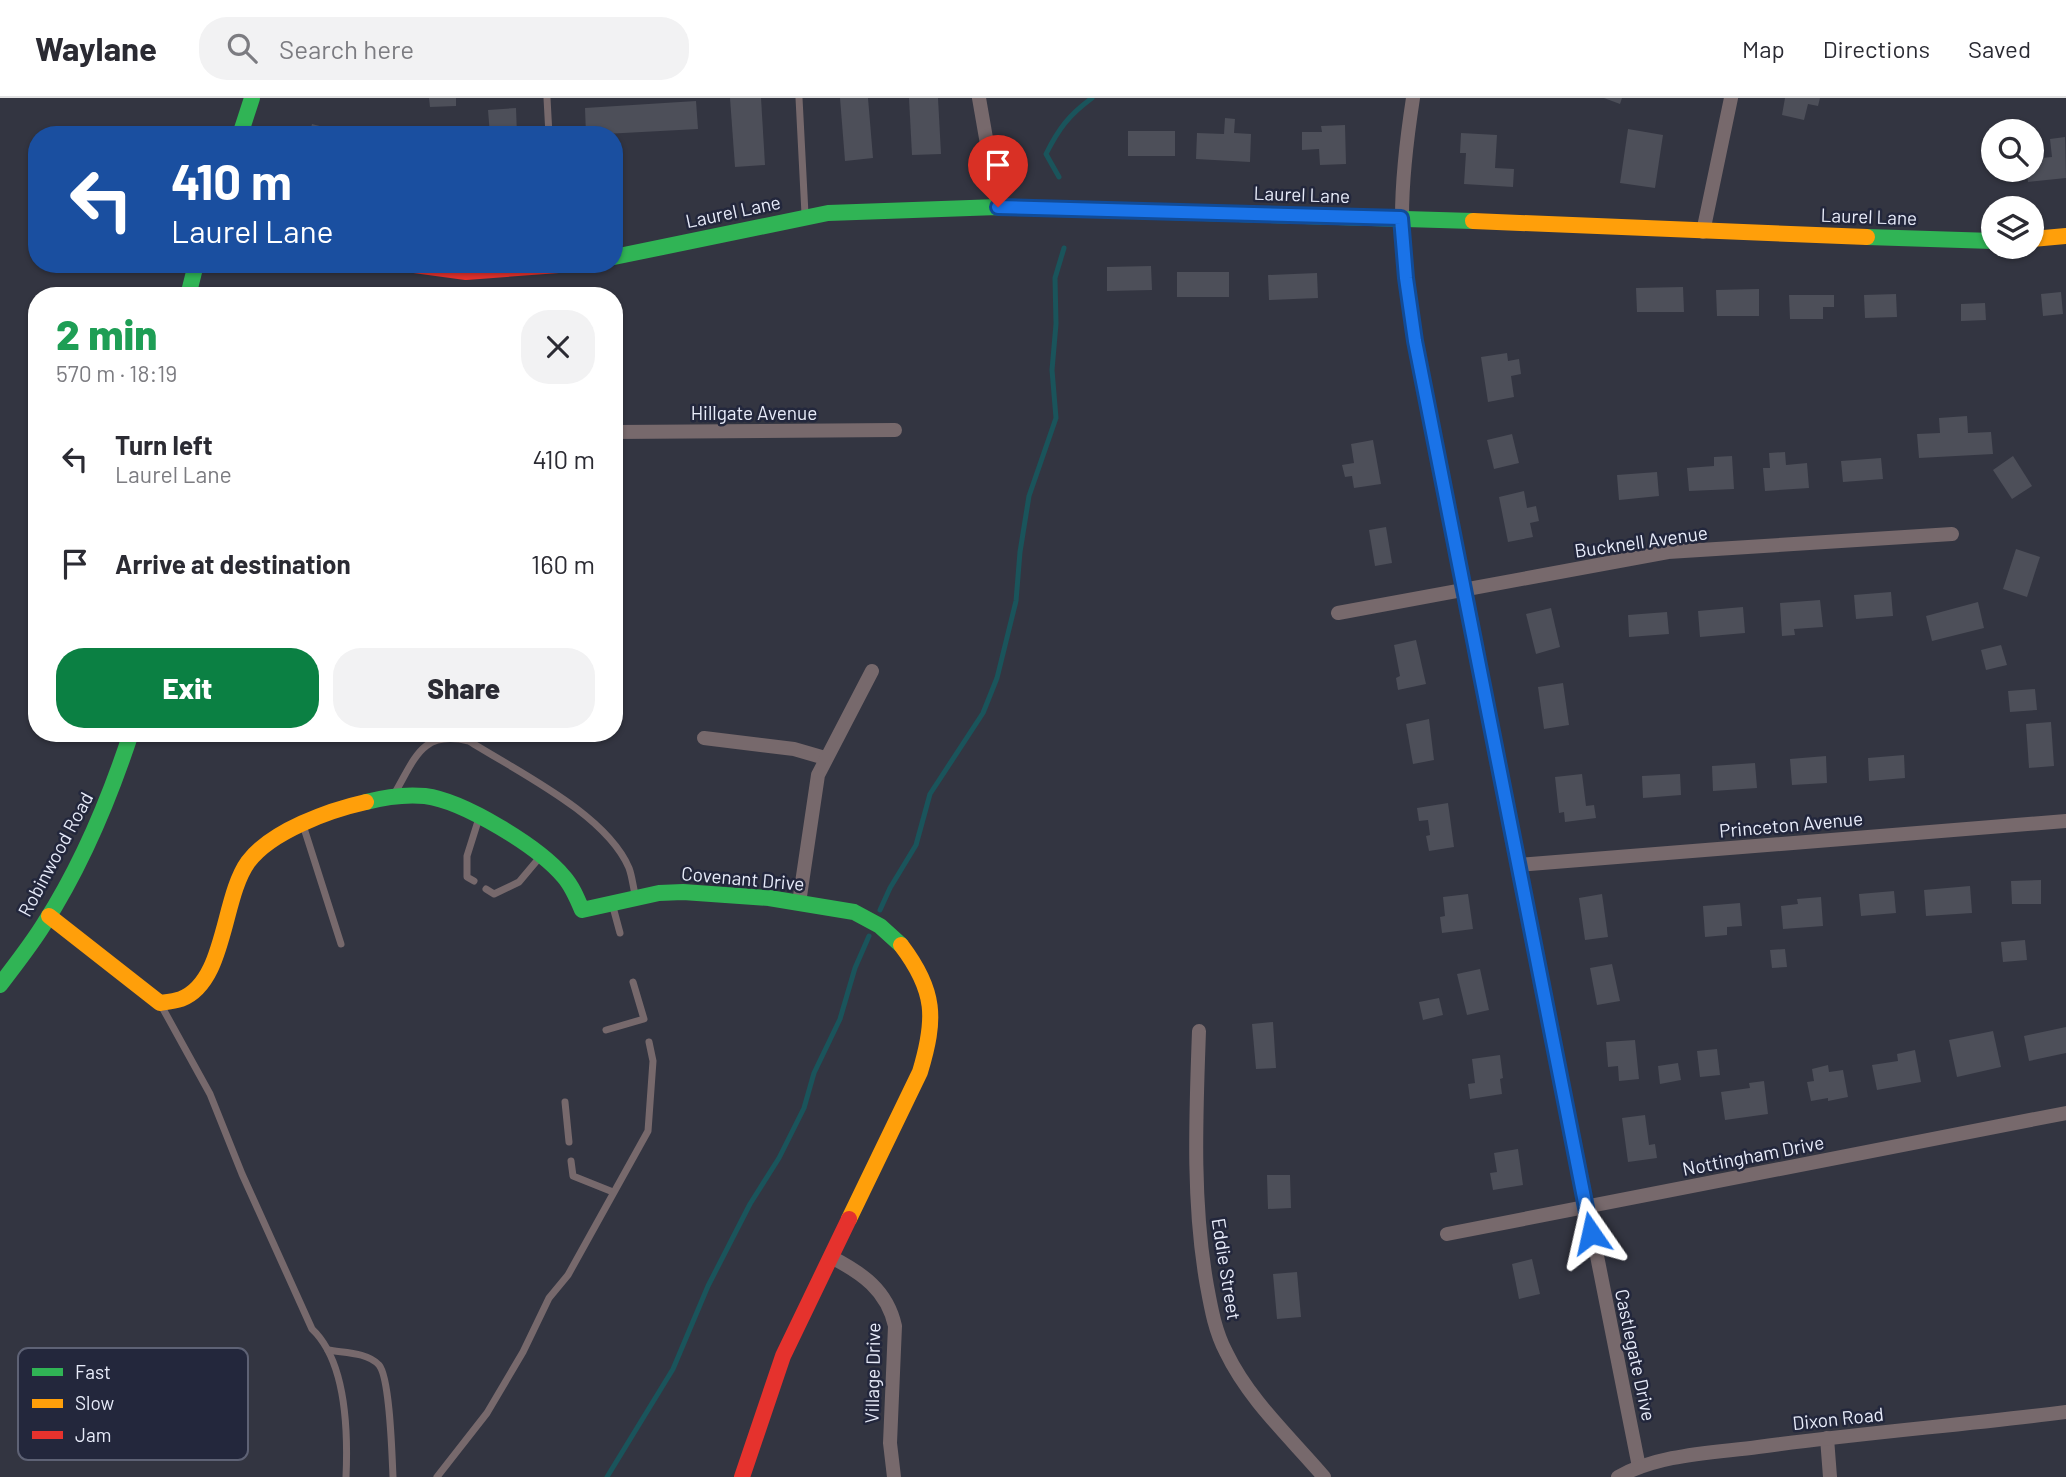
<!DOCTYPE html>
<meta charset="utf-8">
<style>
body{margin:0;font-family:Barlow,sans-serif;background:#f2f2f3;color:#2b2b33;height:100vh;display:flex;flex-direction:column;font-size:26px;white-space:nowrap}
*{box-sizing:border-box;margin:0}
p{font-size:23px;color:#7c7c81}
.icon{flex:none;width:38px;height:38px;fill:none;stroke:currentColor;stroke-width:2;stroke-linecap:round;stroke-linejoin:round}
.map{position:relative;flex:1;overflow:hidden}
.side{position:absolute;left:28px;top:189px;width:595px;height:455px;display:flex;flex-direction:column;background:#fff;border-radius:28px;box-shadow:0 2px 5px #0004}
.side>*{flex:none}
.top-card{position:absolute;left:28px;top:28px;width:595px;height:147px;border-radius:28px;box-shadow:0 2px 5px #0004;background:#1a4fa0;color:#fff;overflow:hidden}
.tools{position:absolute;left:1981px;top:21px;display:grid;gap:14px}
.tools a{display:grid;place-items:center;width:63px;height:63px;border-radius:50%;background:#fff;box-shadow:0 2px 5px #0004;font-size:35px}
.pin{position:absolute;display:grid;place-items:center;width:60px;height:60px;color:#fff;margin:-72px -30px;border-radius:50% 50% 50% 0;rotate:-45deg;box-shadow:0 0 7px #0007}
.pin .icon{rotate:45deg}
.me{position:absolute;width:77px;margin:-38px;rotate:349deg;stroke-linejoin:round;filter:drop-shadow(0 0 5px #0008)}
.turn{display:flex;align-items:center;gap:24px;height:147px;padding:0 28px;font-size:32px}
.turn .icon{width:91px;height:91px;stroke-width:2.5}
.turn b{display:block;font-size:49px;line-height:60px}
.round{display:grid;place-items:center;flex:none;width:74px;height:74px;border-radius:28px;background:#f2f2f3}
.overview{display:flex;align-items:center;justify-content:space-between;height:119px;padding:0 28px}
h1{font-size:42px;font-weight:800;line-height:52px;color:#1e9e55}
.cta{display:flex;gap:14px;margin-top:auto;padding:14px 28px}
.cta a{flex:1;height:80px;border-radius:28px;background:#0b8043;color:#fff;font-size:28px;font-weight:800;line-height:80px;text-align:center}
.cta a+a{background:#f2f2f3;color:#2b2b33}
ul{padding:0;list-style:none}
li{display:flex;align-items:center;gap:21px;height:105px;padding:0 28px}
li div{flex:1}
li b{display:block;font-size:26px}
li em{font-style:normal}
header{display:flex;align-items:center;gap:42px;box-sizing:border-box;height:98px;padding:0 35px;background:#fff;border-bottom:2px solid #e1e1e2}
header strong{font-size:33px}
nav{display:flex;gap:38px;margin-inline-start:auto;font-size:24px}
.search{width:490px;height:63px;background:#f2f2f3;display:flex;align-items:center;gap:18px;box-sizing:border-box;padding:0 24px;border-radius:28px;color:#7c7c81;font-size:26px}
.map>svg:first-child{display:block}
.lines{fill:none;stroke-linecap:round;stroke-linejoin:round}
.stream{stroke:#1a545b;stroke-width:5}
.building{fill:#4d4f59}
.lane{stroke:#77696c;stroke-width:7}
.street{stroke:#77696c;stroke-width:14}
.fast{stroke:#30b455;stroke-width:16}
.slow{stroke:#ff9f0a;stroke-width:16}
.jam{stroke:#e5322d;stroke-width:16}
.route-casing{stroke:#114b97;stroke-width:18}
.route{stroke:#1a73e8;stroke-width:12}
.labels{text-anchor:middle;dominant-baseline:central;stroke-width:5;stroke-linejoin:round;paint-order:stroke}
.street-label{font-size:19px;fill:#e8ecfa;stroke:#23273c}
.key{fill:#23273c;stroke:#5e6275;stroke-width:2}
.key-label{font-size:19px;fill:#e8ecfa}
</style>
<header>
<strong>Waylane</strong>
<div class="search"><svg class="icon" aria-label="search" viewBox="0 0 24 24"><circle cx="10" cy="10" r="6"/><path d="M15 15l6 6"/></svg>Search here</div>
<nav><a>Map</a><a>Directions</a><a>Saved</a></nav>
</header>
<div class="map">
<svg width="2066" height="1379" viewBox="0 0 2066 1379">
<rect width="100%" height="100%" fill="#333541"/>
<g class="lines">
<g class="stream">
<path d="M1059 79 1046 56C1059 30 1069 17 1092 0"/>
<path d="M880 812 890 790 916 747 930 696 983 615 997 580 1016 503 1020 454 1029 398 1056 320 1052 272 1056 226 1055 180 1064 150"/>
<path d="M607 1379 673 1271 708 1188 750 1106 779 1060 804 1010 814 975 840 921 855 870 869 838"/>
</g>
</g>
<g class="building">
<path d="M429 0H456V8L430 9Z"/>
<path d="M730 0H761L765 67 735 69Z"/>
<path d="M840 0H868L873 60 845 63Z"/>
<path d="M909 0H938L941 56 912 57Z"/>
<path d="M1604 0H1622L1620 6Z"/>
<path d="M1785 0H1820L1818 8 1808 6 1804 22 1782 17Z"/>
<path d="M696 3 698 31 586 37 585 10Z"/>
<path d="M516 10 517 37H490L488 12Z"/>
<path d="M1225 20 1235 21 1234 35 1251 36 1250 64 1196 61 1197 35 1224 36Z"/>
<path d="M312 26 350 36V37H309Z"/>
<path d="M1345 27 1346 66 1320 67 1319 51 1302 52V34H1322L1321 28Z"/>
<path d="M1628 31 1663 37 1655 90 1620 85Z"/>
<rect x="1128" y="33" width="47" height="25"/>
<path d="M1461 35 1497 37 1495 70 1514 71 1513 89 1464 86 1466 55H1460Z"/>
<path d="M2065 39 2066 80 2028 84 2026 72H2032V61L2052 59 2050 41Z"/>
<path d="M1151 168 1152 192 1107 193V169Z"/>
<rect x="1177" y="174" width="52" height="25"/>
<path d="M1317 175 1318 200 1269 202 1268 177Z"/>
<path d="M1683 189 1684 214H1637L1636 190Z"/>
<path d="M1759 191V218H1717L1716 192Z"/>
<path d="M2061 194 2063 216 2043 218 2041 196Z"/>
<path d="M1896 196 1897 219 1865 220 1864 197Z"/>
<path d="M1789 197H1834V209H1823V221H1790Z"/>
<path d="M1985 205 1986 222 1961 223V206Z"/>
<path d="M1507 255 1508 263 1519 261 1521 276 1511 278 1514 299 1488 304 1481 259Z"/>
<path d="M1967 318 1968 335 1991 334 1993 356 1919 360 1917 336 1940 335 1939 320Z"/>
<path d="M1512 336 1519 365 1494 371 1487 342Z"/>
<path d="M1373 342 1381 386 1354 390 1352 378 1345 379 1342 367 1354 365 1351 346Z"/>
<path d="M1785 354 1786 367 1807 365 1809 390 1765 393 1763 370H1770L1769 355Z"/>
<path d="M1732 358 1734 391 1689 393 1687 370 1714 368V359Z"/>
<path d="M2013 358 2032 388 2012 401 1993 372Z"/>
<path d="M1881 360 1883 381 1843 384 1841 363Z"/>
<path d="M1657 374 1659 398 1619 402 1617 377Z"/>
<path d="M1524 393 1527 410 1536 408 1539 423 1530 425 1533 439 1508 444 1499 399Z"/>
<path d="M1386 429 1392 465 1375 468 1369 432Z"/>
<path d="M2016 451 2040 459 2027 499 2003 491Z"/>
<path d="M1891 494 1893 518 1856 521 1854 497Z"/>
<path d="M1820 502 1823 529 1794 531 1795 537 1782 538 1780 505Z"/>
<path d="M1978 504 1984 530 1932 543 1926 518Z"/>
<path d="M1743 509 1745 535 1700 539 1698 513Z"/>
<path d="M1551 510 1560 549 1536 556 1526 516Z"/>
<path d="M1667 514 1669 536 1629 539 1628 517Z"/>
<path d="M1416 542 1426 586 1398 592 1396 580 1400 578 1394 547Z"/>
<path d="M2001 547 2007 567 1986 572 1981 552Z"/>
<path d="M1563 585 1569 627 1544 631 1538 589Z"/>
<path d="M2035 591 2037 612 2010 614 2008 593Z"/>
<path d="M1429 621 1434 662 1413 666 1406 626Z"/>
<path d="M2051 624 2054 668 2029 670 2026 626Z"/>
<path d="M1904 657 1905 680 1869 683 1868 660Z"/>
<path d="M1826 658 1827 685 1792 687 1790 661Z"/>
<path d="M1755 665 1757 690 1713 693 1712 668Z"/>
<path d="M1582 676 1586 708 1594 707 1596 720 1565 724 1564 714 1559 715 1555 679Z"/>
<path d="M1680 676 1681 697 1643 700 1642 678Z"/>
<path d="M1448 705 1454 749 1429 753 1426 738 1430 737 1428 722 1419 723 1417 710Z"/>
<path d="M2041 782V806H2012L2011 783Z"/>
<path d="M1970 788 1972 815 1926 818 1924 792Z"/>
<path d="M1894 793 1896 815 1861 818 1859 796Z"/>
<path d="M1468 796 1473 831 1442 835 1440 819 1445 818 1443 799Z"/>
<path d="M1602 796 1608 839 1585 842 1579 800Z"/>
<path d="M1821 799 1823 828 1783 831 1781 808 1798 806 1797 801Z"/>
<path d="M1740 805 1742 828 1727 829V837L1705 839 1703 808Z"/>
<path d="M2025 842 2027 862 2003 864 2001 844Z"/>
<path d="M1785 851 1787 869 1772 870 1770 852Z"/>
<path d="M1612 866 1620 903 1597 907 1590 870Z"/>
<path d="M1480 871 1489 912 1467 917 1457 876Z"/>
<path d="M1439 900 1443 917 1423 922 1419 904Z"/>
<path d="M1273 924 1276 970 1256 971 1252 926Z"/>
<path d="M2066 929V955L2029 963 2024 938Z"/>
<path d="M1993 933 2001 969 1957 979 1949 942Z"/>
<path d="M1635 942 1639 981 1619 983 1618 968 1608 969 1606 944Z"/>
<path d="M1717 951 1720 977 1700 979 1697 953Z"/>
<path d="M1915 952 1921 984 1877 992 1872 967 1898 963 1897 956Z"/>
<path d="M1500 957 1503 980 1500 981 1502 996 1470 1001 1468 986 1475 985 1472 961Z"/>
<path d="M1678 965 1681 982 1660 986 1658 968Z"/>
<path d="M1828 967 1829 974 1843 972 1848 999 1828 1003V1000L1811 1003 1807 984 1814 983 1812 971Z"/>
<path d="M1764 983 1768 1016 1725 1022 1721 994 1750 990 1749 985Z"/>
<path d="M1645 1017 1649 1047 1655 1046 1657 1060 1628 1064 1622 1020Z"/>
<path d="M1518 1051 1523 1087 1493 1092 1490 1075 1497 1074 1494 1055Z"/>
<path d="M1267 1077H1290L1291 1110 1268 1111Z"/>
<path d="M1532 1161 1540 1196 1519 1201 1512 1166Z"/>
<path d="M1297 1174 1301 1219 1277 1221 1273 1176Z"/>
</g>
<g class="lines">
<g class="lane">
<path d="M547 0 549 37"/>
<path d="M799 0 805 116"/>
<path d="M396 693C416 658 423 632 469 643 518 674 606 716 629 770 632 778 633 788 635 796"/>
<path d="M303 727 341 846"/>
<path d="M474 783 467 779V758L479 720"/>
<path d="M486 791 494 796 519 784 540 759"/>
<path d="M613 809 620 835"/>
<path d="M162 909 210 996 242 1076 312 1231C346 1263 348 1334 346 1379"/>
<path d="M606 932 644 921 633 884"/>
<path d="M565 1004 569 1044"/>
<path d="M571 1063 573 1078 613 1094"/>
<path d="M328 1252C344 1255 367 1254 379 1267 390 1280 392 1358 393 1379"/>
<path d="M437 1379 487 1315 523 1254 549 1200 568 1177 648 1033 653 963 649 944"/>
</g>
<g class="street">
<path d="M979 0 998 109"/>
<path d="M1413 0C1407 39 1402 80 1402 119 1401 160 1409 203 1415 243L1639 1369"/>
<path d="M1703 134 1731 0"/>
<path d="M614 334 895 332"/>
<path d="M1338 515 1668 454 1952 436"/>
<path d="M704 640 794 651 825 660"/>
<path d="M1519 767 2066 723"/>
<path d="M799 805 818 677 872 573"/>
<path d="M1199 933C1196 1017 1192 1104 1207 1188 1211 1210 1215 1233 1226 1254 1249 1302 1290 1339 1324 1379"/>
<path d="M1447 1136 2066 1015"/>
<path d="M831 1159C862 1175 887 1192 895 1228L890 1345 894 1379"/>
<path d="M1827 1340 1830 1379"/>
<path d="M1618 1379C1659 1356 1712 1355 1758 1349 1861 1335 1963 1327 2066 1314"/>
</g>
<g class="fast">
<path d="M240 37 252 0"/>
<path d="M1867 139 1993 143"/>
<path d="M614 159 828 115 998 109 1473 123"/>
<path d="M188 198 196 166"/>
<path d="M366 704C385 699 405 696 425 698 464 703 539 749 564 779 572 788 577 800 582 812L659 795 683 794 769 800 854 814 880 828 901 847"/>
<path d="M0 887C15 867 31 847 44 826 82 767 109 702 131 635"/>
</g>
<g class="slow">
<path d="M1473 123 1867 139"/>
<path d="M2032 141 2066 138"/>
<path d="M49 818 160 905C167 904 175 903 181 901 226 884 222 800 248 764 271 733 330 712 366 704"/>
<path d="M849 1121 920 974C936 921 936 893 901 847"/>
</g>
<g class="jam">
<path d="M407 166 466 174 572 166"/>
<path d="M742 1379 783 1258 849 1121"/>
</g>
</g>
<g class="lines">
<g class="route-casing">
<path id="route" d="M998 109 1401 120 1406 180 1415 243 1591 1135"/>
</g>
<use href="#route" class="route"/>
</g>
<g class="labels">
<g class="street-label">
<text transform="translate(1302 96) rotate(2)">Laurel Lane</text>
<text transform="translate(733 113) rotate(-12)">Laurel Lane</text>
<text transform="translate(1869 118) rotate(2)">Laurel Lane</text>
<text x="754" y="314">Hillgate Avenue</text>
<text transform="translate(1641 443) rotate(-8)">Bucknell Avenue</text>
<text transform="translate(1791 726) rotate(-5)">Princeton Avenue</text>
<text transform="translate(55 756) rotate(-62)">Robinwood Road</text>
<text transform="translate(743 780) rotate(5)">Covenant Drive</text>
<text transform="translate(1753 1057) rotate(-11)">Nottingham Drive</text>
<text transform="translate(1227 1171) rotate(81)">Eddie Street</text>
<text transform="translate(1636 1257) rotate(78)">Castlegate Drive</text>
<text transform="translate(872 1275) rotate(-89)">Village Drive</text>
<text transform="translate(1838 1320) rotate(-6)">Dixon Road</text>
</g>
</g>
<rect x="18" y="1250" width="230" height="112" rx="10" class="key"/>
<rect x="32" y="1270" width="31" height="8" fill="#30b455"/>
<rect x="32" y="1301" width="31" height="9" fill="#ff9f0a"/>
<rect x="32" y="1333" width="31" height="8" fill="#e5322d"/>
<g class="key-label">
<text x="75" y="1281">Fast</text>
<text x="75" y="1312">Slow</text>
<text x="75" y="1344">Jam</text>
</g>
</svg>
<div class="tools">
<a><svg class="icon" aria-label="search" viewBox="0 0 24 24"><circle cx="10" cy="10" r="6"/><path d="M15 15l6 6"/></svg></a>
<a><svg class="icon" aria-label="layers" viewBox="0 0 24 24"><path d="M12 4l9 5-9 5-9-5zM3 14l9 5 9-5"/></svg></a>
</div>
<div class="pin" style="left:998px;top:109px;background:#d93025"><svg class="icon" aria-label="arrive" viewBox="0 0 24 24"><path d="M6 21V4h12l-3 4 3 4H6"/></svg></div>
<svg class="me" style="left:1591px;top:1135px" viewBox="-20 -20 40 40"><path d="M0-17L14 15 0 8-14 15z" fill="#1a73e8" stroke="#fff" stroke-width="4"/></svg>
<div class="top-card">
<div class="turn"><svg class="icon" aria-label="left" viewBox="0 0 24 24"><path d="M17 20v-9H6M10 6l-5 5 5 5"/></svg><div><b>410 m</b>Laurel Lane</div></div>
</div>
<section class="side">
<div class="overview"><div><h1>2 min</h1><p>570 m · 18:19</p></div><a class="round"><svg class="icon" aria-label="close" viewBox="0 0 24 24"><path d="M6 6l12 12M18 6L6 18"/></svg></a></div>
<ul>
<li><svg class="icon" aria-label="left" viewBox="0 0 24 24"><path d="M17 20v-9H6M10 6l-5 5 5 5"/></svg><div><b>Turn left</b><p>Laurel Lane</p></div><em>410 m</em></li>
<li><svg class="icon" aria-label="arrive" viewBox="0 0 24 24"><path d="M6 21V4h12l-3 4 3 4H6"/></svg><div><b>Arrive at destination</b></div><em>160 m</em></li>
</ul>
<div class="cta"><a>Exit</a><a>Share</a></div>
</section>
</div>
